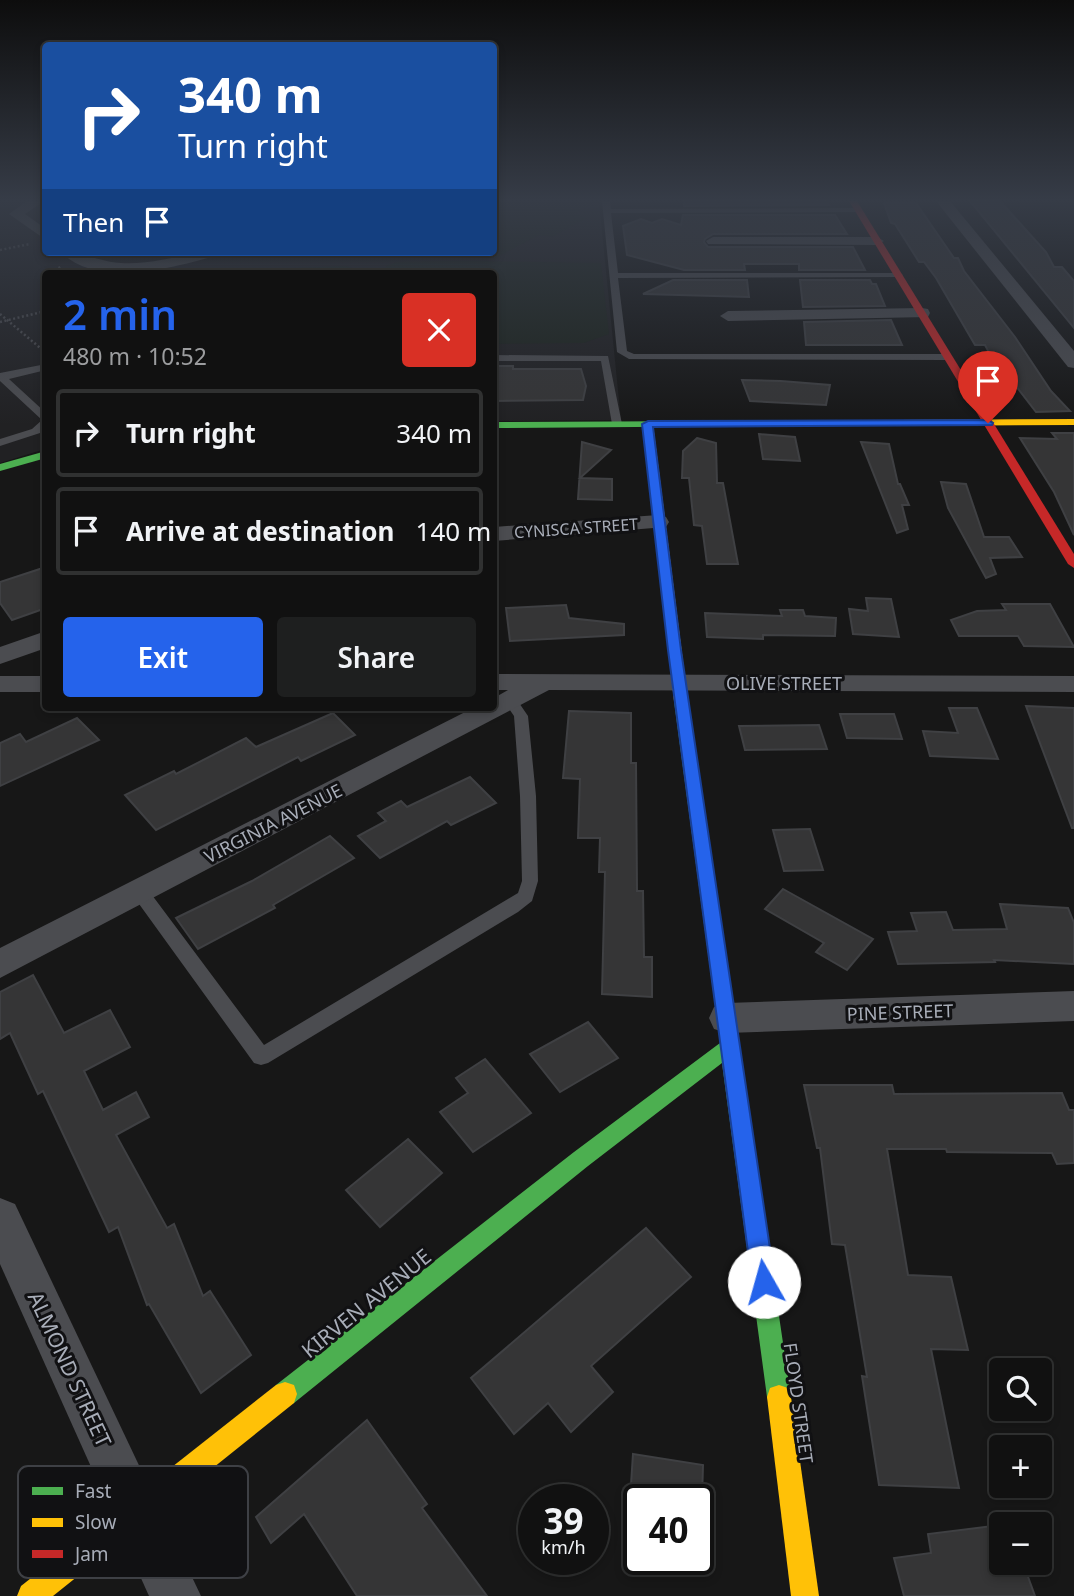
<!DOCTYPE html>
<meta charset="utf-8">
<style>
body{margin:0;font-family:"Noto Sans",sans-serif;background:#1e1f1f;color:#f1f3f6;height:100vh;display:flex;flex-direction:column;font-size:26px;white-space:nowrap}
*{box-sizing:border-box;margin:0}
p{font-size:23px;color:#9c9d9f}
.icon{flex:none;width:38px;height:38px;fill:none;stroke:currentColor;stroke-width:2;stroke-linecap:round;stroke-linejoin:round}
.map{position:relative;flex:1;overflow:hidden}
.sheet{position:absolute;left:42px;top:270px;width:455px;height:441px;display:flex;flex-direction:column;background:#111;border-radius:7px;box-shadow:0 4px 10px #0003,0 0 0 2px #303131}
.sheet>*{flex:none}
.top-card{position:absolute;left:42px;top:42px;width:455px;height:214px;border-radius:7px;box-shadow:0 4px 10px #0003,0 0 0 2px #303131;background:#1a4fa0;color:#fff;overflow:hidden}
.fabs{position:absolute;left:989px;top:1358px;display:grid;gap:14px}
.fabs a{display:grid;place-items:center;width:63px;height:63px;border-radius:7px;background:#111;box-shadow:0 4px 10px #0003,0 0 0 2px #303131;font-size:35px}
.speed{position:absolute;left:518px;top:1484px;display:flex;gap:14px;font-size:35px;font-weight:700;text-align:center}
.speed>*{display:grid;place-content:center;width:91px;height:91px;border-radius:50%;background:#111;box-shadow:0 4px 10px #0003,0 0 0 2px #303131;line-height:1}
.speed small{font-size:18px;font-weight:400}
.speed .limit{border:4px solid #111;border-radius:10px;background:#fff;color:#111}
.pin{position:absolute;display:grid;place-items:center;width:60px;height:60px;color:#fff;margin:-72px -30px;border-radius:50% 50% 50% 0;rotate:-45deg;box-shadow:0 0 7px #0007}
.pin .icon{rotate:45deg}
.me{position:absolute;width:77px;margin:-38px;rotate:353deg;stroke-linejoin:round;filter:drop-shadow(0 0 5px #0008)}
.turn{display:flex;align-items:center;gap:24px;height:147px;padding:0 21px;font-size:32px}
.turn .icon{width:91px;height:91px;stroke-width:2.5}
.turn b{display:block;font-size:49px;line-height:60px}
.then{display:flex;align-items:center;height:66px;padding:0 21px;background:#0003;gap:14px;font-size:26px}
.round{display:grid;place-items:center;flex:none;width:74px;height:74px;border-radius:7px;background:#1e1f1f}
.overview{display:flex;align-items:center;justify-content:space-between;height:119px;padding:0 21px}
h1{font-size:42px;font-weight:600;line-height:52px;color:#2563eb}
.cta{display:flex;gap:14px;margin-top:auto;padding:14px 21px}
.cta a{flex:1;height:80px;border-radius:7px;background:#2563eb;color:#fff;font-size:28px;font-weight:600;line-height:80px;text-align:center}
.cta a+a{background:#1e1f1f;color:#f1f3f6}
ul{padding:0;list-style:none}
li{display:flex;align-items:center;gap:21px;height:88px;margin:0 14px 10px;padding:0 7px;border:4px solid #303131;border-radius:7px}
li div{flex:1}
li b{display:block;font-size:26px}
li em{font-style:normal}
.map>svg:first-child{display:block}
.built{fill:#212123}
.green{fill:#1d241e}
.building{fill:#353536;stroke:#3f4043;stroke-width:2}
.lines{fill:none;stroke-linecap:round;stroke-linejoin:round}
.path{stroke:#4d4e52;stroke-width:2.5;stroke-dasharray:2 2.5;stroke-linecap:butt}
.lane{fill:#4b4c50;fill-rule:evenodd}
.street{fill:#4b4c50;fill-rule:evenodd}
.fast{fill:#4caf50;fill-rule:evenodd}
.slow{fill:#ffc107;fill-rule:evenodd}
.jam{fill:#c62828;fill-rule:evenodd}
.route{fill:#2563eb;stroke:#184099;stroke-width:2}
.labels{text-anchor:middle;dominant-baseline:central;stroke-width:6;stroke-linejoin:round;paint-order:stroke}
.far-street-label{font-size:16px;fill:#a8adb8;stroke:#111113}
.street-label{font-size:18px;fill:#a8adb8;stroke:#111113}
.near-street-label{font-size:21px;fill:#a8adb8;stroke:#111113}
.key{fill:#111113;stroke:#3e4045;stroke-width:2}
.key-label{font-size:19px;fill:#a8adb8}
</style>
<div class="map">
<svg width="1074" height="1596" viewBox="0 0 1074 1596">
<rect width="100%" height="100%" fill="#171717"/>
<path class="built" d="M0 201H45L46 252H494V201H599L621 420 494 421V273H46L45 449 0 463Z"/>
<g class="green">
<path d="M494 201H596L574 214 587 218 552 237 539 235 495 258C460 250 423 260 388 252H494Z"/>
<path d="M468 261 601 263 609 334 584 343 494 344V273H385L386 266 397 262Z"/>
<path d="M346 266 354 269 352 273H212L214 271Z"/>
</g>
<g class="building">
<path d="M684 201H827L829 205 684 206Z"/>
<path d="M970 201H1000L1046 252 1054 267H1062L1074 281V328Z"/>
<path d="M884 203H916L954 258H958L964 271 1015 337 1051 391 1070 411 1036 412 999 364H995L985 345H975L936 278 924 262H919L895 224 891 223Z"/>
<path d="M683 215H835L847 234H713L705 239 704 242 708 247H853L865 270H799V264H744L745 270H684L627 255 623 226 641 219 652 223 662 219 681 225Z"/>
<path d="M673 280H747L749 297 643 294Z"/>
<path d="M800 280H870L872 284H876L885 306 803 307Z"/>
<path d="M891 320 902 345H806L804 322Z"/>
<path d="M494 366H513V369H581L586 386 583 400 494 401Z"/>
<path d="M742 380 781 381 830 385 826 405 750 401Z"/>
<path d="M1052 433H1074V535L1054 492 1020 438 1057 439Z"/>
<path d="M759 434 795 437 800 461 763 459Z"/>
<path d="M697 438 716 443 717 483H723L738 564H707L702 526 694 525 689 478H682L683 451Z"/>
<path d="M582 442 611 450 580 478 612 479V500L578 499Z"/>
<path d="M861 442 889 444 898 484H900L909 505H902L908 529 897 533Z"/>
<path d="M941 482 966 484 984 537H1009L1022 557 990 558 996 574 986 578 948 508Z"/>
<path d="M46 567V608L12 620 0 603V582Z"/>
<path d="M866 598 891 599 899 637 853 634 849 609 868 611Z"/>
<path d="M1002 604H1050L1074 647 1024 646 1018 636H959L951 620 977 611 1006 610Z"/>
<path d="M566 605 569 618 624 624V635L510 641 506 608Z"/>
<path d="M780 610H803L805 616 836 618 835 636 763 635V639L707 637 705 613 782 616Z"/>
<path d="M1026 706 1074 708V828H1072Z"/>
<path d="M949 708H977L998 759 930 756 923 731 958 733Z"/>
<path d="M569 711 631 713V763H636L637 891H643L644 957H652V997L602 994 605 872H599L600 838H578L580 779 563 778Z"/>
<path d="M333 713 355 735 301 761 298 757 156 830 125 795 174 771 176 774 246 738 256 747Z"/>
<path d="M840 714H894L902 739 847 738Z"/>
<path d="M77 718 99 740 0 786V743L20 734 26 742Z"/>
<path d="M819 725 827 749 745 750 739 726Z"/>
<path d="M470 777 496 803 451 825 447 821 380 858 358 836 386 821 378 813 401 801 407 807Z"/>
<path d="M810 829 823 870 784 871 773 830Z"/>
<path d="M330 836 354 858 273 905 275 908 198 949 176 918 252 881Z"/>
<path d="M783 889 873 939 847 970 816 952 824 943 765 909Z"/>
<path d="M1000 904 1068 908 1074 923V964L994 960 995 962 898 964 888 932 917 931 911 913 946 912 953 930 1007 929Z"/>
<path d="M33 975 64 1033 110 1010 130 1047 84 1071 103 1110 136 1092 149 1117 116 1135 167 1228 174 1224 203 1296 210 1291 251 1355 201 1393 149 1304 147 1305 118 1227 109 1232 43 1091 38 1094 10 1033 0 1039V992Z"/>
<path d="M588 1022 618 1058 560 1092 530 1054Z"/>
<path d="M485 1059 531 1113 473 1152 440 1112 468 1093 456 1078Z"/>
<path d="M804 1085H892L894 1094 1062 1093 1069 1110H1074V1163L1057 1164 1052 1153 947 1152 946 1149H887L908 1275 951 1277 968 1350 931 1349 959 1488 879 1485 862 1376 867 1377 845 1245 832 1244 820 1148H817Z"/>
<path d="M408 1139 442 1173 380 1227 346 1190Z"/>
<path d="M646 1228 691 1277 591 1366 613 1392 571 1432 548 1403 514 1434 471 1378Z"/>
<path d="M367 1420 427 1504 422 1508 487 1596H357L304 1514 271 1543 256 1517Z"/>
<path d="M633 1454 703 1465 702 1500H630Z"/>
<path d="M1001 1525V1563H1023L1035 1596H904L894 1558 931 1553 928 1534Z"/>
</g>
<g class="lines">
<g class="path">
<path d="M0 250 30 244"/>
<path d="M59 273 55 270 62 266"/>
<path d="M0 314 45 352"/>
<path d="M0 322 46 311"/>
</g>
<g class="lane">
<path d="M602 201H610L611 209 858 208 862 210 858 212 611 213 618 273H899L903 275 899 277 618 278 627 351 634 354H947L952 357 947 360 629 359 617 352Z"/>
<path d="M494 355 608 356 622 424 617 427 612 424 601 361H494Z"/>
<path d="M46 364V370L9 379 46 413V428L40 433 0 446V439L32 429 42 420 0 381V373Z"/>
<path d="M510 695 515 697 528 716 536 796 538 881 532 901 518 912 268 1063 261 1065 254 1063 134 897 131 892 134 887H146L264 1045 518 893 522 881 520 796 514 716 503 700Z"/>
</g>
<g class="street">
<path d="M27 201H44L25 214 46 229V240L9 214Z"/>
<path d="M936 201H950L1074 351V368L1068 367Z"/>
<path d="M713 237H877L884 241 877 245 708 244 706 241Z"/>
<path d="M61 252C83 252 100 262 121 263 155 265 187 252 221 252L218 255C177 267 96 289 61 252Z"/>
<path d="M922 308 928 309 930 313 928 317 728 321 720 316 728 311Z"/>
<path d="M658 515 666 517 669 522 666 527 494 541V527Z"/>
<path d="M46 631V648L0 664V647Z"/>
<path d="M494 674 1074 676V692L549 690 0 978V948L475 707H494V698L508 690H494Z"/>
<rect x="0" y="676" width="46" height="16"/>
<path d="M1074 991V1021L727 1033 714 1029 709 1018 714 1007 727 1003Z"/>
<path d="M0 1198 15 1204 201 1596H149L0 1264Z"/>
</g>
<g class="fast">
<path d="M899 420 903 421V425L494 428V422Z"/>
<path d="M46 451V458L0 471V464Z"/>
<path d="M681 696 688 701 791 1397 788 1406 779 1409 770 1406 767 1397 722 1063 588 1166 294 1403 285 1406 276 1403 273 1394 276 1385 574 1152 720 1043 674 701Z"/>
</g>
<g class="slow">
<path d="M1074 419V425L899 426 894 423 899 420Z"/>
<path d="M648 421 653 424 688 701 681 706 674 701 643 424Z"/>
<path d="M285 1382 294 1385 297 1394 294 1403 53 1596H17L21 1586 276 1385Z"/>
<path d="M779 1385 788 1388 791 1397 819 1596H791L767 1397 770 1388Z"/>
</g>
<path class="jam" d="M849 201H857L1074 554V568L1068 564Z"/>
</g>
<linearGradient id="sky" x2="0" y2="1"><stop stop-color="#0d0d0d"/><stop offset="0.47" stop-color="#363c47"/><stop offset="1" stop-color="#363c47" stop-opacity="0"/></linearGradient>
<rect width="1074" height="425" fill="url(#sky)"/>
<path class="route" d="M988 420 993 423 992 425 653 427 681 650 775 1282 772 1290 764 1294 756 1290 752 1282 668 650 642 424 648 421Z"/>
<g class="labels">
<g class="far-street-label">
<text transform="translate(576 528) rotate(-4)">CYNISCA STREET</text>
</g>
<g class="street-label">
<text x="784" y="683">OLIVE STREET</text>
<text transform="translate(273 823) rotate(-27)">VIRGINIA AVENUE</text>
<text transform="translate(900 1012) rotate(-2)">PINE STREET</text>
<text transform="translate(799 1403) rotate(82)">FLOYD STREET</text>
</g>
<g class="near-street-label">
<text transform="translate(366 1303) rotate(-39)">KIRVEN AVENUE</text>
<text transform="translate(70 1369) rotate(65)">ALMOND STREET</text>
</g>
</g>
<rect x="18" y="1466" width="230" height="112" rx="10" class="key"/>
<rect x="32" y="1487" width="31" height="8" fill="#4caf50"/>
<rect x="32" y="1518" width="31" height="9" fill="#ffc107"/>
<rect x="32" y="1550" width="31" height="8" fill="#c62828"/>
<g class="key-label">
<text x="75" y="1498">Fast</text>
<text x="75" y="1529">Slow</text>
<text x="75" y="1561">Jam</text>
</g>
</svg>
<div class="fabs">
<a><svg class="icon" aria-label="search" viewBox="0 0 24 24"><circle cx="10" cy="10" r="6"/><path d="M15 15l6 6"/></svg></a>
<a>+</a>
<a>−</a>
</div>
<div class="speed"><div>39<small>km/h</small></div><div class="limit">40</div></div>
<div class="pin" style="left:988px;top:423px;background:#d93025"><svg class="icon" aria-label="arrive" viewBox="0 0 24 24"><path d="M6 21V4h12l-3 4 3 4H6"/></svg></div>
<svg class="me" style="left:764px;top:1282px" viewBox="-20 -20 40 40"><circle r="19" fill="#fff"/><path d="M0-13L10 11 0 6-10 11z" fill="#2563eb"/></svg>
<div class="top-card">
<div class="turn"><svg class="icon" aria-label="right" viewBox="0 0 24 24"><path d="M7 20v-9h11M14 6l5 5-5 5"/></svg><div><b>340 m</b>Turn right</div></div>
<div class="then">Then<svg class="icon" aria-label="arrive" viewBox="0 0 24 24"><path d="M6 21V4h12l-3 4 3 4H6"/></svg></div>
</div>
<section class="sheet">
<div class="overview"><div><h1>2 min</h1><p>480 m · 10:52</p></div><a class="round" style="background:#d93025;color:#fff"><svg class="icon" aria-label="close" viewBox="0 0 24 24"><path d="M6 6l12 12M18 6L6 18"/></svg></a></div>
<ul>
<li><svg class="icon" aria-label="right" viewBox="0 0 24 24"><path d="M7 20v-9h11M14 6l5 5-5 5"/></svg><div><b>Turn right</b></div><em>340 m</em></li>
<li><svg class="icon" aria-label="arrive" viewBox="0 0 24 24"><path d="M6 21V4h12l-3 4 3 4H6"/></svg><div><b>Arrive at destination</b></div><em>140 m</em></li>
</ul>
<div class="cta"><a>Exit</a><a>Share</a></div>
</section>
</div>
